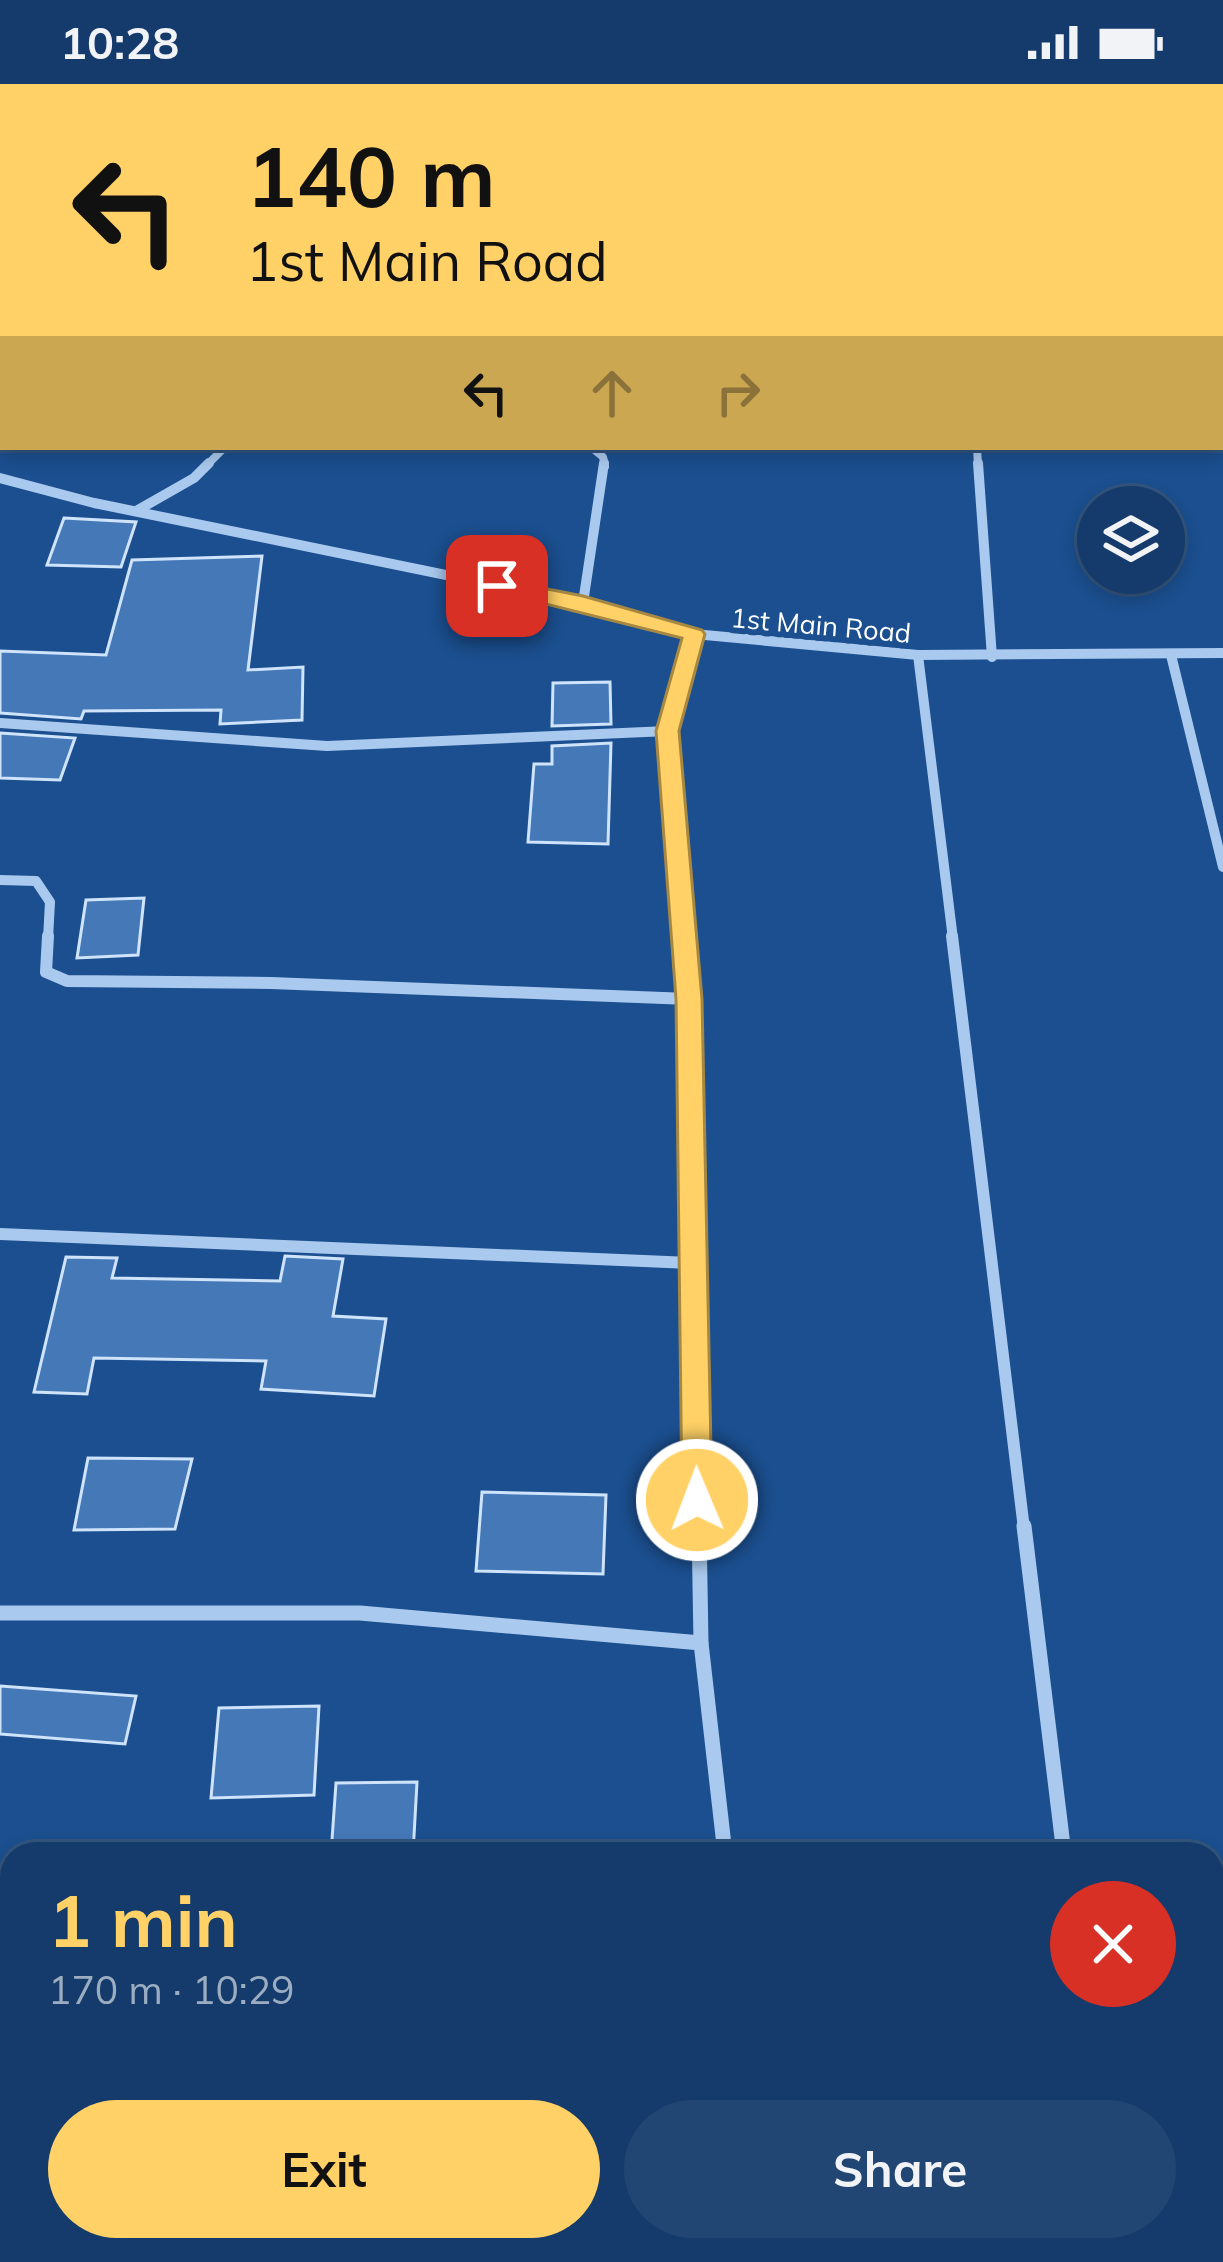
<!DOCTYPE html>
<meta charset="utf-8">
<style>
body{margin:0;font-family:Mulish,sans-serif;background:#214673;color:#f1f3f6;height:100vh;display:flex;flex-direction:column;font-size:45px;white-space:nowrap}
*{box-sizing:border-box;margin:0}
p{font-size:39px;color:#9dadc1}
.icon{flex:none;width:66px;height:66px;fill:none;stroke:currentColor;stroke-width:2;stroke-linecap:round;stroke-linejoin:round}
.map{position:relative;flex:1;overflow:hidden}
.details{position:absolute;left:0px;top:1758px;width:1224px;height:420px;display:flex;flex-direction:column;background:#143b6b;border-radius:36px 36px 0 0;box-shadow:0 6px 18px #0003,0 0 0 3px #33557e}
.details>*{flex:none}
.banner{position:absolute;left:0px;top:0px;width:1224px;height:366px;box-shadow:0 6px 18px #0003,0 0 0 3px #33557e;background:#ffd166;color:#111;overflow:hidden}
.buttons{position:absolute;left:1077px;top:402px;display:grid;gap:24px}
.buttons a{display:grid;place-items:center;width:108px;height:108px;border-radius:50%;background:#143b6b;box-shadow:0 6px 18px #0003,0 0 0 3px #33557e;font-size:60px}
.pin{position:absolute;display:grid;place-items:center;width:102px;height:102px;color:#fff;margin:-51px;border-radius:24px;box-shadow:0 6px 18px #0006}
.me{position:absolute;width:132px;margin:-66px;rotate:359deg;stroke-linejoin:round;filter:drop-shadow(0 0 9px #0008)}
.turn{display:flex;align-items:center;gap:42px;height:252px;padding:0 48px;font-size:54px}
.turn .icon{width:156px;height:156px;stroke-width:2.5}
.turn b{display:block;font-size:84px;line-height:102px}
.lanes{display:flex;align-items:center;height:114px;padding:0 48px;background:#0003;justify-content:center;gap:60px;direction:ltr}
.lanes .off{opacity:.35}
.round{display:grid;place-items:center;flex:none;width:126px;height:126px;border-radius:63px;background:#214673}
.overview{display:flex;align-items:center;justify-content:space-between;height:204px;padding:0 48px}
h1{font-size:72px;font-weight:700;line-height:90px;color:#ffd166}
.action{display:flex;gap:24px;margin-top:auto;padding:24px 48px}
.action a{flex:1;height:138px;border-radius:72px;background:#ffd166;color:#111;font-size:48px;font-weight:700;line-height:138px;text-align:center}
.action a+a{background:#214673;color:#f1f3f6}
.status{display:flex;justify-content:space-between;align-items:center;height:84px;padding:0 60px;background:#143b6b;direction:ltr}
.status svg{height:33px;fill:currentColor}
.map>svg:first-child{display:block}
.building{fill:#4478b7;stroke:#cfe3fa;stroke-width:3}
.lines{fill:none;stroke-linecap:round;stroke-linejoin:round}
.minor-far3{stroke:#a9c9ee;stroke-width:8}
.minor-far2{stroke:#a9c9ee;stroke-width:10}
.minor-far1{stroke:#a9c9ee;stroke-width:12}
.minor{stroke:#a9c9ee;stroke-width:15}
.route{fill:#ffd166;stroke:#a68842;stroke-width:3}
.labels{text-anchor:middle;dominant-baseline:central;stroke-width:12;stroke-linejoin:round;paint-order:stroke}
.far-street-label{font-size:27px;fill:#fff;stroke:#1b4f8f}
</style>
<div class="status"><b>10:28</b><svg viewBox="0 0 49 12"><path d="M0 12V9h3v3zM5 12V6h3v6zM10 12V3h3v9zM15 12V0h3v12zM26 1h20v11H26zM47 4h2v5h-2z"/></svg></div>
<div class="map">
<svg width="1223" height="2178" viewBox="0 0 1223 2178">
<rect width="100%" height="100%" fill="#1b4f8f"/>
<g class="building">
<path d="M64 434 136 438 121 483 47 481Z"/>
<path d="M262 472 248 586 303 583 302 636 220 640 221 626 84 627 81 635 0 629V567L106 571 132 476Z"/>
<path d="M610 598 611 640 552 642 553 599Z"/>
<path d="M0 649 75 654 60 696 0 694Z"/>
<path d="M611 659 608 760 528 758 534 680H552V662Z"/>
<path d="M144 814 138 871 77 874 86 816Z"/>
<path d="M285 1172 343 1175 333 1232 386 1235 374 1312 261 1305 266 1277 94 1274 87 1310 34 1308 66 1173 117 1174 112 1194 280 1197Z"/>
<path d="M88 1374 192 1375 175 1445 74 1446Z"/>
<path d="M482 1408 606 1411 603 1490 476 1487Z"/>
<path d="M0 1602 136 1612 125 1660 0 1650Z"/>
<path d="M319 1622 314 1711 211 1714 219 1624Z"/>
<path d="M417 1698 413 1770H331L336 1699Z"/>
</g>
<g class="lines">
<g class="minor-far3">
<path d="M470 0 479 3"/>
<path d="M1221 243 1223 248"/>
<path d="M0 332 3 321"/>
<path d="M591 363 603 373 605 382"/>
<path d="M977 363 978 382"/>
<path d="M206 382 225 363"/>
</g>
<g class="minor-far2">
<path d="M978 379 992 573"/>
<path d="M0 394 94 419 583 519 694 550 918 571 1223 569"/>
<path d="M136 427 194 394 209 379"/>
<path d="M583 519 604 379"/>
<path d="M918 571 953 855"/>
<path d="M1171 571 1223 783"/>
<path d="M0 639 327 662 668 647"/>
<path d="M0 796 36 797 50 818 48 855"/>
<path d="M684 855 668 647 694 550"/>
</g>
<g class="minor-far1">
<path d="M48 852 46 888 67 897 271 899 689 915"/>
<path d="M684 852 699 1445"/>
<path d="M952 852 1024 1445"/>
<path d="M0 1150 691 1179"/>
</g>
<g class="minor">
<path d="M699 1442 701 1559 725 1770"/>
<path d="M1024 1442 1064 1770"/>
<path d="M0 1529H360L701 1559"/>
<path d="M1212 1868 1223 1867"/>
<path d="M0 1971H12"/>
<path d="M1130 2166 1132 2178"/>
<path d="M732 2178 733 2166"/>
</g>
</g>
<path class="route" d="M497 495 583 512 702 546 705 550 679 647 702 915 712 1416 708 1426 697 1430 686 1426 682 1416 676 915 656 647 682 554 490 506 487 502Z"/>
<g class="labels">
<g class="far-street-label">
<text transform="translate(821 541) rotate(5)">1st Main Road</text>
</g>
</g>
</svg>
<div class="buttons">
<a><svg class="icon" aria-label="layers" viewBox="0 0 24 24"><path d="M12 4l9 5-9 5-9-5zM3 14l9 5 9-5"/></svg></a>
</div>
<div class="pin" style="left:497px;top:502px;background:#d93025"><svg class="icon" aria-label="arrive" viewBox="0 0 24 24"><path d="M6 21V4h12l-3 4 3 4H6"/></svg></div>
<svg class="me" style="left:697px;top:1416px" viewBox="-20 -20 40 40"><circle r="17" fill="#ffd166" stroke="#fff" stroke-width="3"/><path d="M0-11L8 9 0 5-8 9z" fill="#fff"/></svg>
<div class="banner">
<div class="turn"><svg class="icon" aria-label="left" viewBox="0 0 24 24"><path d="M17 20v-9H6M10 6l-5 5 5 5"/></svg><div><b>140 m</b>1st Main Road</div></div>
<div class="lanes"><svg class="icon" aria-label="left" viewBox="0 0 24 24"><path d="M17 20v-9H6M10 6l-5 5 5 5"/></svg><svg class="icon off" aria-label="ahead" viewBox="0 0 24 24"><path d="M12 20V5M6 11l6-6 6 6"/></svg><svg class="icon off" aria-label="right" viewBox="0 0 24 24"><path d="M7 20v-9h11M14 6l5 5-5 5"/></svg></div>
</div>
<section class="details">
<div class="overview"><div><h1>1 min</h1><p>170 m · 10:29</p></div><a class="round" style="background:#d93025;color:#fff"><svg class="icon" aria-label="close" viewBox="0 0 24 24"><path d="M6 6l12 12M18 6L6 18"/></svg></a></div>
<div class="action"><a>Exit</a><a>Share</a></div>
</section>
</div>
